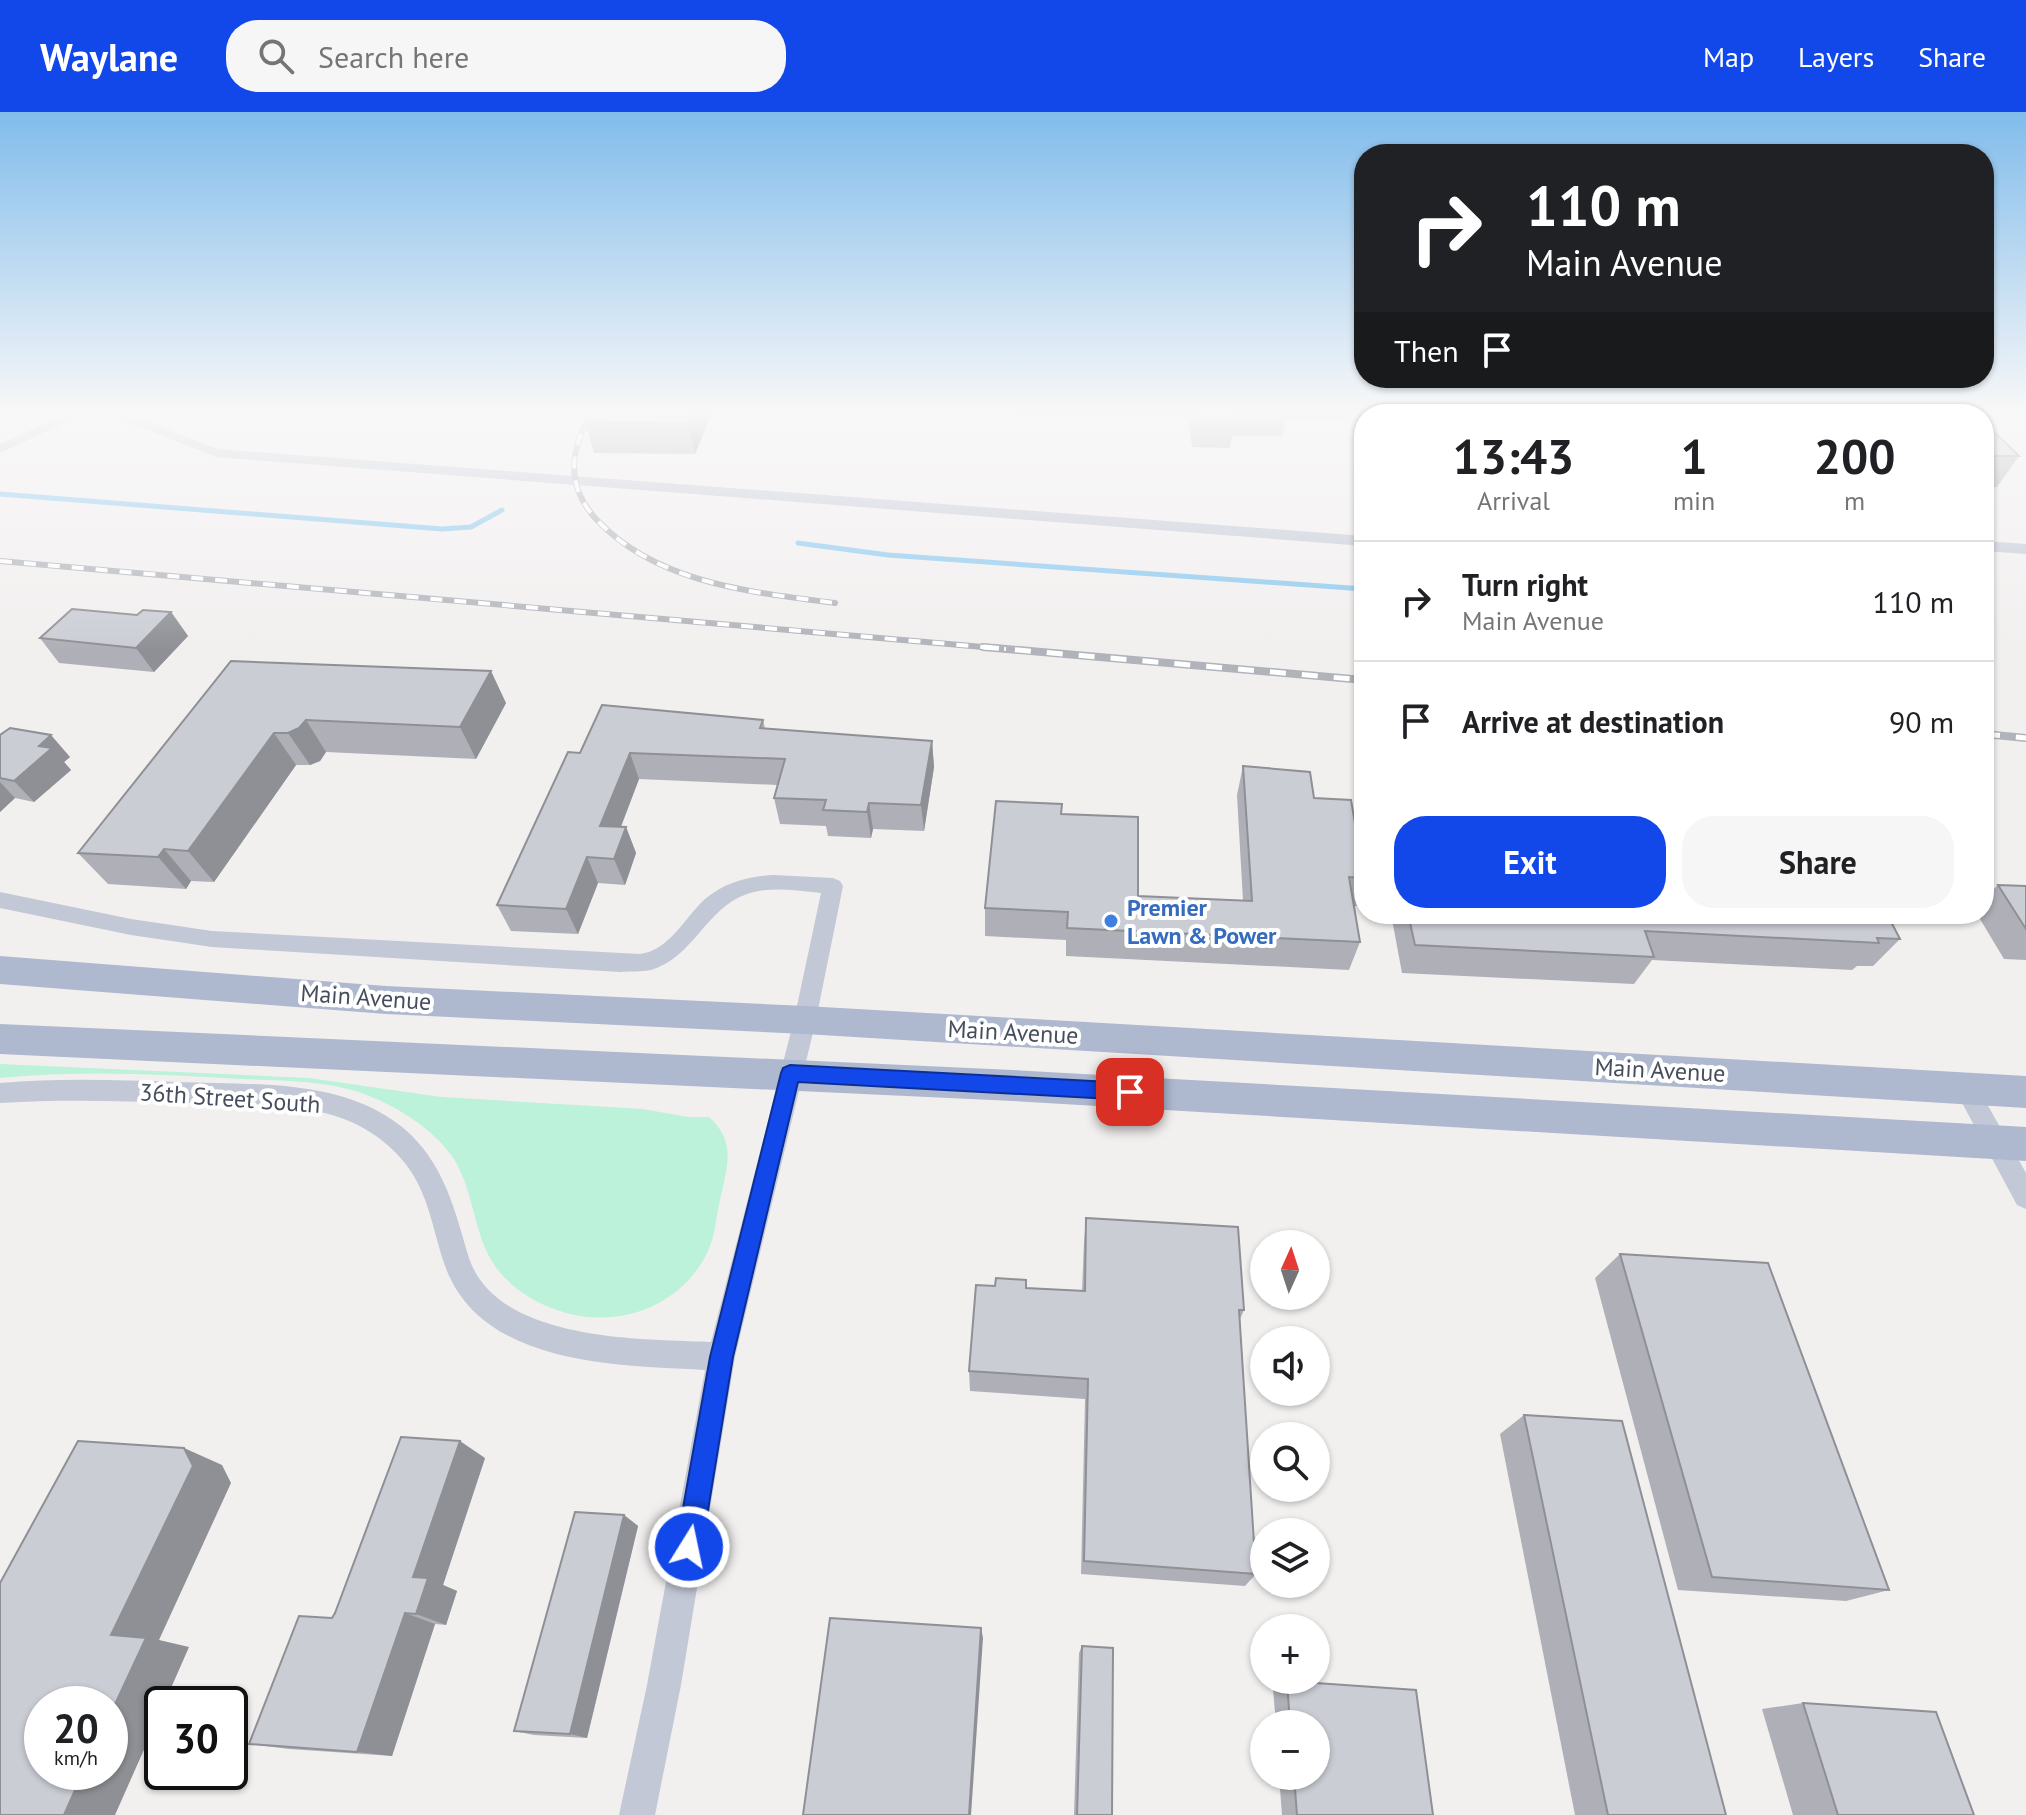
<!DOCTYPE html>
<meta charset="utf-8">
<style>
body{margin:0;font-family:"PT Sans",sans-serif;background:#f6f6f6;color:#202124;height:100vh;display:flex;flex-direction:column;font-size:30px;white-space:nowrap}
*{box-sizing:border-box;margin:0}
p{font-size:26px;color:#757577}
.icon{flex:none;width:44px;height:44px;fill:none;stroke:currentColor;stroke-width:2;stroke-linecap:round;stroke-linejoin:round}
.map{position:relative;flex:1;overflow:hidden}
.panel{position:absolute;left:1354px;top:292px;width:640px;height:520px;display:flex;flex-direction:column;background:#fff;border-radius:32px;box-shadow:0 2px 6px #0004}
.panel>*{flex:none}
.guide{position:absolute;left:1354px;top:32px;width:640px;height:244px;border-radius:32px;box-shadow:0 2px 6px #0004;background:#202124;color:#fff;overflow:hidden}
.needle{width:52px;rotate:3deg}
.fabs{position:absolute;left:1250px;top:1118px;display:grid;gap:16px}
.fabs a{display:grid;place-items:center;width:80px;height:80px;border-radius:50%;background:#fff;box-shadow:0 2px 6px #0004;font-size:40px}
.speed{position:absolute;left:24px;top:1574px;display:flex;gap:16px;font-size:40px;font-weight:700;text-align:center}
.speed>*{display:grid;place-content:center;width:104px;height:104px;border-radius:50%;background:#fff;box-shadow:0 2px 6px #0004;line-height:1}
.speed small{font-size:20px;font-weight:400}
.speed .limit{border:4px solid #111;border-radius:12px;background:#fff;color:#111}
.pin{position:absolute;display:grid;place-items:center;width:68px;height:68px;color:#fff;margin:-34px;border-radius:16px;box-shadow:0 4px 12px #0006}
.me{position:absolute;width:88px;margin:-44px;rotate:10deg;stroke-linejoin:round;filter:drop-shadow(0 0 6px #0008)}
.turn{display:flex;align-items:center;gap:28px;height:168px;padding:0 40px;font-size:36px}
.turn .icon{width:104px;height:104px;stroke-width:2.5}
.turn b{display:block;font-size:56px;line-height:68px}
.then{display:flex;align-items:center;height:76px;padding:0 40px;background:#0003;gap:16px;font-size:30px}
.eta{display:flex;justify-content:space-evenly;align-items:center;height:136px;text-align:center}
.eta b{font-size:48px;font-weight:700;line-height:56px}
.button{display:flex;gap:16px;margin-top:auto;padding:16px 40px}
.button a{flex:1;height:92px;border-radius:32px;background:#1248e9;color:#fff;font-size:32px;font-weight:700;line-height:92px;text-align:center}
.button a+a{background:#f6f6f6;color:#202124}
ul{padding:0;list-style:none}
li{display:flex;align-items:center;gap:24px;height:120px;padding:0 40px;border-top:2px solid #e0e0e0}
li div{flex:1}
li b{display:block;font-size:30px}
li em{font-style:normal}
header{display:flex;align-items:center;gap:48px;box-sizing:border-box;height:112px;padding:0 40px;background:#1248e9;color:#fff}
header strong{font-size:38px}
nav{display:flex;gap:44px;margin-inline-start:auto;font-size:28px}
.search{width:560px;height:72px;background:#f6f6f6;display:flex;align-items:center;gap:20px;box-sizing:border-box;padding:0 28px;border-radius:32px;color:#757577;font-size:30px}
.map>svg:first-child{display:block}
.green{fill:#bcf1da}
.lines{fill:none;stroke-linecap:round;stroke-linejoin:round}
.stream{stroke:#87c7ef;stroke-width:5}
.minor{fill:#c2c8d5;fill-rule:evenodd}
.primary{fill:#aeb8cf;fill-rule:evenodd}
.rail-far1-casing{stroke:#b1b3ba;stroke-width:6}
.rail-casing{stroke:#b1b3ba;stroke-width:8}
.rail-far1{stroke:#fff;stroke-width:4;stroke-dasharray:12;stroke-linecap:butt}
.rail{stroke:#fff;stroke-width:5;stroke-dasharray:16;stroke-linecap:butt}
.wall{fill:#afb0b7}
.shaded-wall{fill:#8e9095}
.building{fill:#cbcdd5;stroke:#8e9095;stroke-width:2}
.route{fill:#1248e9;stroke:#0c2f97;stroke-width:2}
.shop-dot{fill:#3f7fe0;stroke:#fff;stroke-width:3}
.labels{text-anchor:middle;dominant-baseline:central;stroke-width:8;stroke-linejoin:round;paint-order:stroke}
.shop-label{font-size:24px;font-weight:bold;fill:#366cbe;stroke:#fff;text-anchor:start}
.street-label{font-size:24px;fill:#464e5d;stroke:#fff}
</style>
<header>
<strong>Waylane</strong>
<div class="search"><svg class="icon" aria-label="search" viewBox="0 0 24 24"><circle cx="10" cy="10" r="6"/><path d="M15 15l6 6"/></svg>Search here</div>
<nav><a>Map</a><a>Layers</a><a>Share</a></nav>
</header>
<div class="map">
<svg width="2026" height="1703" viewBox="0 0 2026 1703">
<rect width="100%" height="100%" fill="#f2efef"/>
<path class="green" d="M0 952 309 966 441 985 643 997 688 1005H709C737 1030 727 1055 720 1088 716 1105 715 1126 707 1141 682 1192 624 1215 570 1202 535 1193 501 1172 486 1138 473 1108 471 1075 454 1047 435 1018 398 995 367 983 329 968 282 969 242 967 160 962 81 958 0 966Z"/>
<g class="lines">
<g class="stream">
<path d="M0 382 442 417 471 415 502 398"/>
<path d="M798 431 888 443 1364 477"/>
</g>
<g class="minor">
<path d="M71 300H89L0 341V332Z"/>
<path d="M102 300H121L218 337 1364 424V434L216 345Z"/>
<path d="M1984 429 2026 432V442L1984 439Z"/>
<path d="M774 763 833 766 840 769 843 774 816 908 735 1245 681 1573 655 1703H619L647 1573 705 1258C615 1253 476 1254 443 1148 427 1095 425 1060 376 1024 324 986 243 993 182 991 121 989 61 987 0 991V971C59 966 117 968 176 970 246 973 333 966 394 1009 441 1042 453 1091 468 1143 494 1230 640 1227 711 1230L794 908 821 781C798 779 769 774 747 782 706 796 693 846 651 858 641 860 630 859 620 860L212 835 131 823 0 796V780L131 807 212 819 640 842C669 839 685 805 705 787 725 770 749 764 774 763Z"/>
<path d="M1966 966 1974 969 2026 1061V1097L2017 1093 1954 976 1958 969Z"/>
</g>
<g class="primary">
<path d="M0 844 386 874 805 894 2026 964V996L805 922 386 902 0 872Z"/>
<path d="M0 912 1013 958 2026 1015V1049L1013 989 0 942Z"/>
</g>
<g class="rail-far1-casing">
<g id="rail-far1">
<path d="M592 300C570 337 565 373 596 407 657 472 751 480 835 491"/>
<path d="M0 449 1006 537"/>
</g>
</g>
<g class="rail-casing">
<g id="rail">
<path d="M983 535 1364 568"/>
<path d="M1984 622 2026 626"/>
</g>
</g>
<use href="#rail-far1" class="rail-far1"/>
<use href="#rail" class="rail"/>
</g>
<g class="wall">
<path d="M712 300 695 342 594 341 585 310Z"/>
<path d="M870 300H1702L1704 302H1364V309L1286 308 1283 324H1232L1230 336 1192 335 1188 306 870 302Z"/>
<path d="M1819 300H1973L1975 302H1821Z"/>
<path d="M1984 310 2019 344 1997 375H1984Z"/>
<path d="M171 500 188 524 154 560 59 551 40 526 137 503Z"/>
<path d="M231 549 506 591 476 647 326 640 320 649 310 653H296L214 770 191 769 186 777 108 772 78 741Z"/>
<path d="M763 608 765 616 932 629 934 655 924 719 873 717 871 726 828 724 826 714 780 712 774 686 777 673 639 667 621 715H626L636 741 625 773 598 771 578 822 511 819 497 793 580 641Z"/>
<path d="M0 623 70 645 64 650 71 658 34 690 15 686 0 700Z"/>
<path d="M1243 654 1314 686 1358 729H1364V794H1354L1360 830 1349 858 1066 844V828L985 824V796L1061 702 1138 784 1243 789 1237 683Z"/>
<path d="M1998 773 2026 774V848L2004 847 1977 802H1984V786Z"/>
<path d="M1391 802H1887L1900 827 1873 854H1857L1852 858 1652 848 1634 872 1402 861Z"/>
<path d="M1086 1106 1244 1198 1240 1207 1256 1462 1245 1474 1081 1462 1085 1287 970 1279 969 1259 995 1174 1082 1179 1084 1130Z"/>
<path d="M1620 1142 1889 1478 1846 1489 1678 1478 1595 1166Z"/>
<path d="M1524 1303 1726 1703H1575L1500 1322Z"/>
<path d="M485 1346 443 1473 457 1479 446 1513 435 1512 392 1644 289 1637 249 1632 332 1506Z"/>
<path d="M624 1403 638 1414 587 1626 534 1623 514 1619Z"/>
<path d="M1082 1534 1112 1703H1074L1079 1541Z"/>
<path d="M1287 1569 1433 1703H1282L1279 1664H1316V1612H1276L1273 1577Z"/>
<path d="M1803 1591 1974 1703H1793L1762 1597Z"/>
</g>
<g class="shaded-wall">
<path d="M693 300H712L695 342 688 312Z"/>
<path d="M171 500 188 524 154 560 136 536Z"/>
<path d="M491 559 506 591 476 647 460 615Z"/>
<path d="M306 608 326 640 320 649 310 653 288 621Z"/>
<path d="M274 621 296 653 214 770 188 739Z"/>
<path d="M51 623 70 645 64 650 71 658 34 690 14 669 39 634Z"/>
<path d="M932 629 934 655 924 719 921 693Z"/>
<path d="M630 641 639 667 611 740 600 714Z"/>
<path d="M0 670 15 686 0 700Z"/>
<path d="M869 691 873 717 871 726 867 700Z"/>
<path d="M626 715 636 741 625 773 614 747Z"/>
<path d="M164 737 191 769 186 777 158 745Z"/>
<path d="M587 745 598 771 578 822 566 797Z"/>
<path d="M460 1329 485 1346 443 1473 457 1479 446 1513 416 1502 413 1465Z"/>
<path d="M184 1336 222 1353 231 1371 159 1528 189 1535 164 1592H162V1597L115 1703H64L83 1660H110L111 1523Z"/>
<path d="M624 1403 638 1414 587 1626 570 1622Z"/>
<path d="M405 1501 435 1512 392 1644 357 1640Z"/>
<path d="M981 1516 983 1526 971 1703H969Z"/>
</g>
<g class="building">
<path d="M590 300H693L688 312 585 310Z"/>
<path d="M1196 300H1234L1235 305H1196Z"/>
<path d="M1663 300H1702L1704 302H1664Z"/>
<path d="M1864 300H1973L1975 302H1866Z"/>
<path d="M1984 310 2019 344H1984Z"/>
<path d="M72 497 137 503 143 498 171 500 136 536 40 526Z"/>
<path d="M231 549 491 559 460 615 306 608 299 616 288 621H274L188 739 164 737 158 745 78 741Z"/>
<path d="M602 593 763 608 760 616 932 629 921 693 869 691 867 700 823 698 826 688 774 686 785 647 630 641 600 714 626 715 614 747 587 745 566 797 497 793 568 640 580 641Z"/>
<path d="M10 616 51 623 39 634 52 636 14 669 0 666V623Z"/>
<path d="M1243 654 1310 660 1314 686 1351 688 1358 729H1364V766L1349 765 1360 830 1067 816 1068 800 985 796 996 689 1062 692 1061 702 1138 705V784L1252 789Z"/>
<path d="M1998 773 2026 774V817Z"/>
<path d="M1408 802H1887L1900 827 1877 826 1879 831 1645 819 1654 845 1415 833Z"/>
<path d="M1086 1106 1238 1115 1244 1198H1239L1256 1462 1084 1449 1088 1267 969 1259 976 1173 995 1174 996 1166 1026 1168V1176L1085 1179Z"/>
<path d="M1620 1142 1768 1151 1889 1478 1712 1465Z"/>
<path d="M1524 1303 1622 1309 1726 1703H1608Z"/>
<path d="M401 1325 460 1329 413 1465 428 1466 416 1502 405 1501 357 1640 249 1632 299 1504 332 1506 335 1501Z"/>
<path d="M78 1329 184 1336 193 1354 111 1523 146 1526 110 1603V1592H42V1660H83L64 1703H0V1471Z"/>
<path d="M575 1400 624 1403 570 1622 514 1619Z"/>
<path d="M830 1506 981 1516 969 1703H803Z"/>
<path d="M1082 1534 1113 1536 1112 1703H1077Z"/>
<path d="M1287 1569 1416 1578 1433 1703H1297L1294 1664H1316V1612H1290Z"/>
<path d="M1803 1591 1936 1600 1974 1703H1838Z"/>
</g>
<linearGradient id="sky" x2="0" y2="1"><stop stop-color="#81bceb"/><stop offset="0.56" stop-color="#f9f8f8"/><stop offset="1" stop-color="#f9f8f8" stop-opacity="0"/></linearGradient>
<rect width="2026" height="538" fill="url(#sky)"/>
<path class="route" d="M790 953 1130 971 1137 974 1140 980 1137 986 1130 988 798 970 733 1245 702 1435 698 1444 689 1448 680 1444 676 1435 710 1245 781 961 783 956Z"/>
<circle class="shop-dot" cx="1111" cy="809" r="8"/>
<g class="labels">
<g class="shop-label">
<text x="1127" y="795">Premier<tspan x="1127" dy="28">Lawn &amp; Power</tspan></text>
</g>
<g class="street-label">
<text transform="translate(366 885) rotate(4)">Main Avenue</text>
<text transform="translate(1013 920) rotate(3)">Main Avenue</text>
<text transform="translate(1660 958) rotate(3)">Main Avenue</text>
<text transform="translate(230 986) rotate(4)">36th Street South</text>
</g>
</g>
</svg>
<div class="fabs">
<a><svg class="needle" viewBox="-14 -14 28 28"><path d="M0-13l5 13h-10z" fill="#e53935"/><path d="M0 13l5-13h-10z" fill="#757577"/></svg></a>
<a><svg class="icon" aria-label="sound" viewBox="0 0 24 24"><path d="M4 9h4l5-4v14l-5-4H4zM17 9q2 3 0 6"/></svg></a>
<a><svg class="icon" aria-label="search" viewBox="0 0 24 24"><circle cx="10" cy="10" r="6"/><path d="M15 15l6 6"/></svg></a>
<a><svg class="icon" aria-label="layers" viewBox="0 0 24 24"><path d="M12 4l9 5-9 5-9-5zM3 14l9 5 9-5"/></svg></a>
<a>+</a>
<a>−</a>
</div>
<div class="speed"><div>20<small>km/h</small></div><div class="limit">30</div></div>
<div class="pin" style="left:1130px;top:980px;background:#d93025"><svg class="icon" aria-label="arrive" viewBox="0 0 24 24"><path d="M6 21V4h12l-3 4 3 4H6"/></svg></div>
<svg class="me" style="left:689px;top:1435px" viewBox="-20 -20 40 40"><circle r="17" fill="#1248e9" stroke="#fff" stroke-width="3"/><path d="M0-11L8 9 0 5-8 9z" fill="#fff"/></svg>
<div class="guide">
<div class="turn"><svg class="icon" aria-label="right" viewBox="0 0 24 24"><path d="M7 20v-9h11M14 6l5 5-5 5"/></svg><div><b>110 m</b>Main Avenue</div></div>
<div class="then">Then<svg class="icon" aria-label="arrive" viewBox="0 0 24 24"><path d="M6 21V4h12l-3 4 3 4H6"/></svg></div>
</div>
<section class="panel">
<div class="eta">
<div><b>13:43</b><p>Arrival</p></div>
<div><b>1</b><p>min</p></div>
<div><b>200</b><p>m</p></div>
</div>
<ul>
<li><svg class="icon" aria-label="right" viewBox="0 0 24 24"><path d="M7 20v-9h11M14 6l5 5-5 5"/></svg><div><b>Turn right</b><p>Main Avenue</p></div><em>110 m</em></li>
<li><svg class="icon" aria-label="arrive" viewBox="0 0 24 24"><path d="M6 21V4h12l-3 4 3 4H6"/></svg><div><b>Arrive at destination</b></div><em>90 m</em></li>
</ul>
<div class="button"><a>Exit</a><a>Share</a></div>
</section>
</div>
